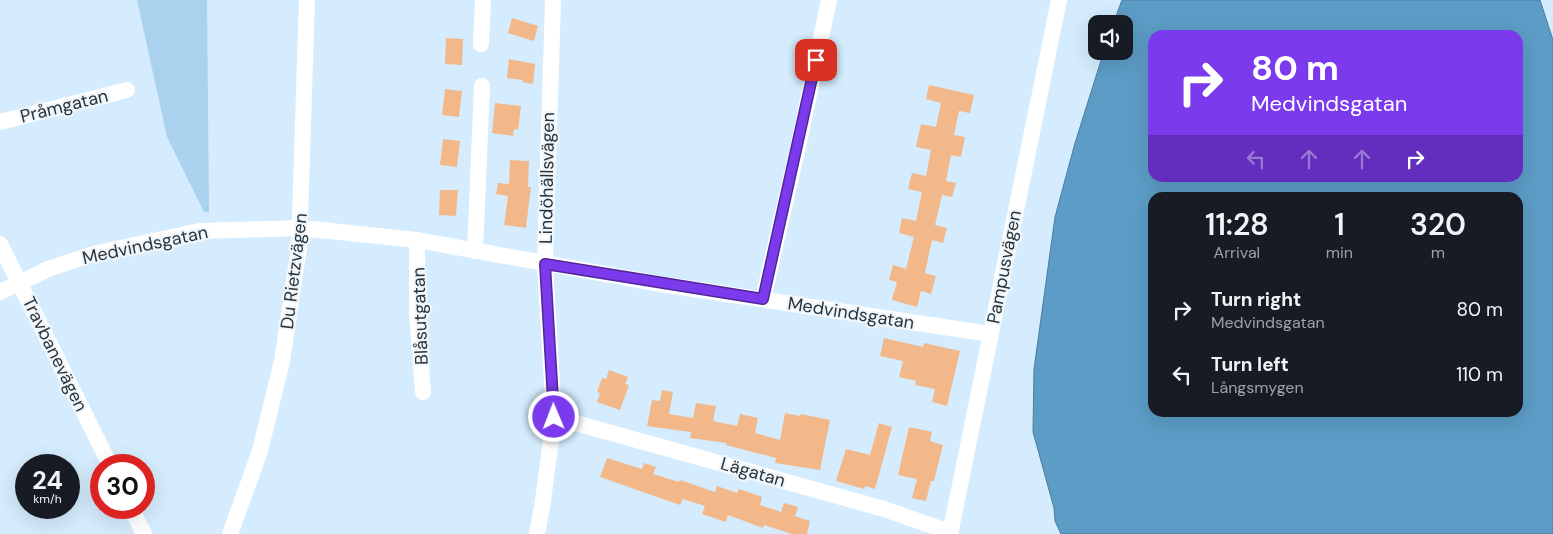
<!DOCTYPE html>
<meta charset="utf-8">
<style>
body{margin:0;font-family:"DM Sans",sans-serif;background:#242831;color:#f1f3f6;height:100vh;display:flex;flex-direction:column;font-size:19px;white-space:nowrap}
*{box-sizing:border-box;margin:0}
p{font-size:16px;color:#9ea1a6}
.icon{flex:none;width:28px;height:28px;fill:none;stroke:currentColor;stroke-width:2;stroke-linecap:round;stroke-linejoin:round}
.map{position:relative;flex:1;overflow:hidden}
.details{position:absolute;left:1148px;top:192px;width:375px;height:225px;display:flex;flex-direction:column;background:#171b24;border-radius:15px;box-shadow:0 5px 20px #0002}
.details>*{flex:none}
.banner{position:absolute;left:1148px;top:30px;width:375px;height:152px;border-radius:15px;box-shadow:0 5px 20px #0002;background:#7c3aed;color:#fff;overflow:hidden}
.buttons{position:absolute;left:1088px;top:15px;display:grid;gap:10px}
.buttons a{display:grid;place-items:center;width:45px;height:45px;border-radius:10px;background:#171b24;box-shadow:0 5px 20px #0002;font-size:25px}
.speed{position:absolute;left:15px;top:454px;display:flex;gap:10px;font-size:25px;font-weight:700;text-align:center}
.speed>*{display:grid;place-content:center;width:65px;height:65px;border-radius:50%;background:#171b24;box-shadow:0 5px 20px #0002;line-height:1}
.speed small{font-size:12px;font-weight:400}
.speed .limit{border:8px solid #d22;background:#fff;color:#111}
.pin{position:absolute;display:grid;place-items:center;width:42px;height:42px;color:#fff;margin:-21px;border-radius:10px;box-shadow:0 2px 8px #0006}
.me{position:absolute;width:55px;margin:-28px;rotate:359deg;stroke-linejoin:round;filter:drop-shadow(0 0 4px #0008)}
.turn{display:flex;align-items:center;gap:18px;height:105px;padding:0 20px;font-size:22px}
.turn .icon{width:65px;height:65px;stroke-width:2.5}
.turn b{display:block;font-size:35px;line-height:42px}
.lanes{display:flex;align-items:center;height:48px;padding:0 20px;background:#0003;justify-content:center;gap:25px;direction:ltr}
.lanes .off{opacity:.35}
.eta{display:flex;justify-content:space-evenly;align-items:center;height:85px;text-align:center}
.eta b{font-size:30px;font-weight:600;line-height:35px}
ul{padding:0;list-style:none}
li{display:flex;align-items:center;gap:15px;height:65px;padding:0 20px}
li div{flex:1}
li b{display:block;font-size:19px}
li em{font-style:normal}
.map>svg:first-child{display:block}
.green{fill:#aad1ed}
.water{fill:#5c9cc6;stroke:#4d7d9d;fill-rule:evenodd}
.building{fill:#f2b889}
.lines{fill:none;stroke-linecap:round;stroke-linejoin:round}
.minor{stroke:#fff;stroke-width:16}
.route-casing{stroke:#51269a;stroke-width:12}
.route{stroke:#7c3aed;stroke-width:9}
.labels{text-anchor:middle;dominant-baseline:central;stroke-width:4.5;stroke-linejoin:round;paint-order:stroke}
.street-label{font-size:18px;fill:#29343c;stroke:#f0f6fa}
</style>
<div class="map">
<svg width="1553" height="534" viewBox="0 0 1553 534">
<rect width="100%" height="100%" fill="#d4ecfd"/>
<path class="green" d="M137 0H207L209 212H204L167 137Z"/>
<path class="water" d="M1122 0H1540L1553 40V534H1061L1055 521 1054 508 1033 432 1034 369 1055 217 1075 143 1104 51H1124V24H1113ZM1152 35H1518V178H1152ZM1152 198H1518V412H1152Z"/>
<g class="building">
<path d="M512 18 538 26 534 41 508 33Z"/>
<path d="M446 38 463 39 462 65 445 64Z"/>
<path d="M509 59 535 64 533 84 522 82 523 80 507 78Z"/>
<path d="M929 85 974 95 970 113 959 111 954 135 965 137 961 157 951 155 946 181 956 183 952 197 942 195 935 225 947 228 943 243 932 240 925 273 936 276 931 294 921 291 917 307 892 300 897 282 889 280 893 265 906 269 914 237 899 233 902 218 916 221 922 192 908 189 912 173 926 176 931 150 916 147 921 124 936 127 941 103 926 99Z"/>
<path d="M445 89 462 91 459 117 442 115Z"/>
<path d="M495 103 521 106 518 130 514 129 513 136 492 133Z"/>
<path d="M443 139 460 141 457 167 440 165Z"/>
<path d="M510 160 529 161 528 187H531L526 228 504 225 508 196 496 194 498 183 509 184Z"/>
<path d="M440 190H458L456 216 439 215Z"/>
<path d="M884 338 923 347 924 343 960 351 947 406 932 402 935 389 915 385 916 381 899 377 903 361 880 356Z"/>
<path d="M609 370 628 377 625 384 629 385 620 410 597 402 600 393 597 392 602 378 606 379Z"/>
<path d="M662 390 673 392 669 414 693 418 696 403 716 406 713 421 737 426 740 414 758 418 755 433 780 440 785 413 800 416 801 414 830 420 820 470 775 463 776 458 726 445V443L690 438 691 432 647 426 652 400 660 401Z"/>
<path d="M879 423 892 427 875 489 865 486 864 489 836 481 846 449 870 455Z"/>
<path d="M909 427 932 432 930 441 943 445 934 481H931L926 501 912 498 917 479 898 475Z"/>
<path d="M607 458 642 469 644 463 656 467 653 474 679 482 680 480 715 492 717 486 737 493 739 489 762 497 760 505 781 512 784 503 798 507 795 516 810 521 807 534H792L764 525 763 528 728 515 726 522 702 514 705 506 683 499 680 505 600 477Z"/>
</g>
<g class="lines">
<g class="minor">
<path d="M481 44 483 0"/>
<path d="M0 122 127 90"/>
<path d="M417 240V312L423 392"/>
<path d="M0 244 110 465"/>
<path d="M475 251 482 86"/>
<path d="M0 292 48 269 93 254 181 235 200 231 301 228 417 240 660 284 990 334"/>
<path d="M763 299 798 147 829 0"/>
<path d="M554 417 884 509 950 532"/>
<path d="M131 508 144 534"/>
<path d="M230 534 260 451 282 361 299 248 307 0"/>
<path d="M537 534 543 501 554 417 545 264 553 0"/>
<path d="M950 534 1059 0"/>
</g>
</g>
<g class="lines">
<g class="route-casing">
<path id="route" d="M554 417 545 264 763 299 816 60"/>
</g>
<use href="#route" class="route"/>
</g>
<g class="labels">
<g class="street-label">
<text transform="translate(64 106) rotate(-14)">Pråmgatan</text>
<text transform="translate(547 178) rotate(-89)">Lindöhällsvägen</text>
<text transform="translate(145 245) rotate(-12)">Medvindsgatan</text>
<text transform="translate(1004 267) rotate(-79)">Pampusvägen</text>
<text transform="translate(294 271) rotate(-83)">Du Rietzvägen</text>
<text transform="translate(851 313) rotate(9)">Medvindsgatan</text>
<text transform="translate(420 316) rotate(-92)">Blåsutgatan</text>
<text transform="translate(55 354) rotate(64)">Travbanevägen</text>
<text transform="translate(753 472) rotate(16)">Lägatan</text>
</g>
</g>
</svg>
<div class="buttons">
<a><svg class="icon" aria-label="sound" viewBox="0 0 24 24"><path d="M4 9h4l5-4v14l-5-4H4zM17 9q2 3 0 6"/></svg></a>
</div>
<div class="speed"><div>24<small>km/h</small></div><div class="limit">30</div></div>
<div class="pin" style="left:816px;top:60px;background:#d93025"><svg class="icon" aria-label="arrive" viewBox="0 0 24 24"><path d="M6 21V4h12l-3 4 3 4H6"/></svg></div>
<svg class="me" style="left:554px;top:417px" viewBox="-20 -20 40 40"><circle r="17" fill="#7c3aed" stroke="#fff" stroke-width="3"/><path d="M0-11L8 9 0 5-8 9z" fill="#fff"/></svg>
<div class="banner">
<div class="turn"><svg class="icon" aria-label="right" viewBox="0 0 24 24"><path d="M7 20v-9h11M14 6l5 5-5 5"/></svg><div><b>80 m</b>Medvindsgatan</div></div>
<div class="lanes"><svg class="icon off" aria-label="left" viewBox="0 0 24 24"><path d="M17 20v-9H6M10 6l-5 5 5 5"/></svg><svg class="icon off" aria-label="ahead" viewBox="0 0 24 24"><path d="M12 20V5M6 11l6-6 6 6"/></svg><svg class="icon off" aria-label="ahead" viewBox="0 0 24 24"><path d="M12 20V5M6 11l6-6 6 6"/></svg><svg class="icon" aria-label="right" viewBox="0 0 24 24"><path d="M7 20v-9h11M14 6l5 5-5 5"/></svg></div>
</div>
<section class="details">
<div class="eta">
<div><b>11:28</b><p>Arrival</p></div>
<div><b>1</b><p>min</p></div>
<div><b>320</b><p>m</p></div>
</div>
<ul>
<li><svg class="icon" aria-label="right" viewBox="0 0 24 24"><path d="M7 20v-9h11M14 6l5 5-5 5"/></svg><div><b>Turn right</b><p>Medvindsgatan</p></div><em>80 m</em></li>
<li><svg class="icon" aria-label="left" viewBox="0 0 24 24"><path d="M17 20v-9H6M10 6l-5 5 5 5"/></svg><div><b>Turn left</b><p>Långsmygen</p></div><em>110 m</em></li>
</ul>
</section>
</div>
